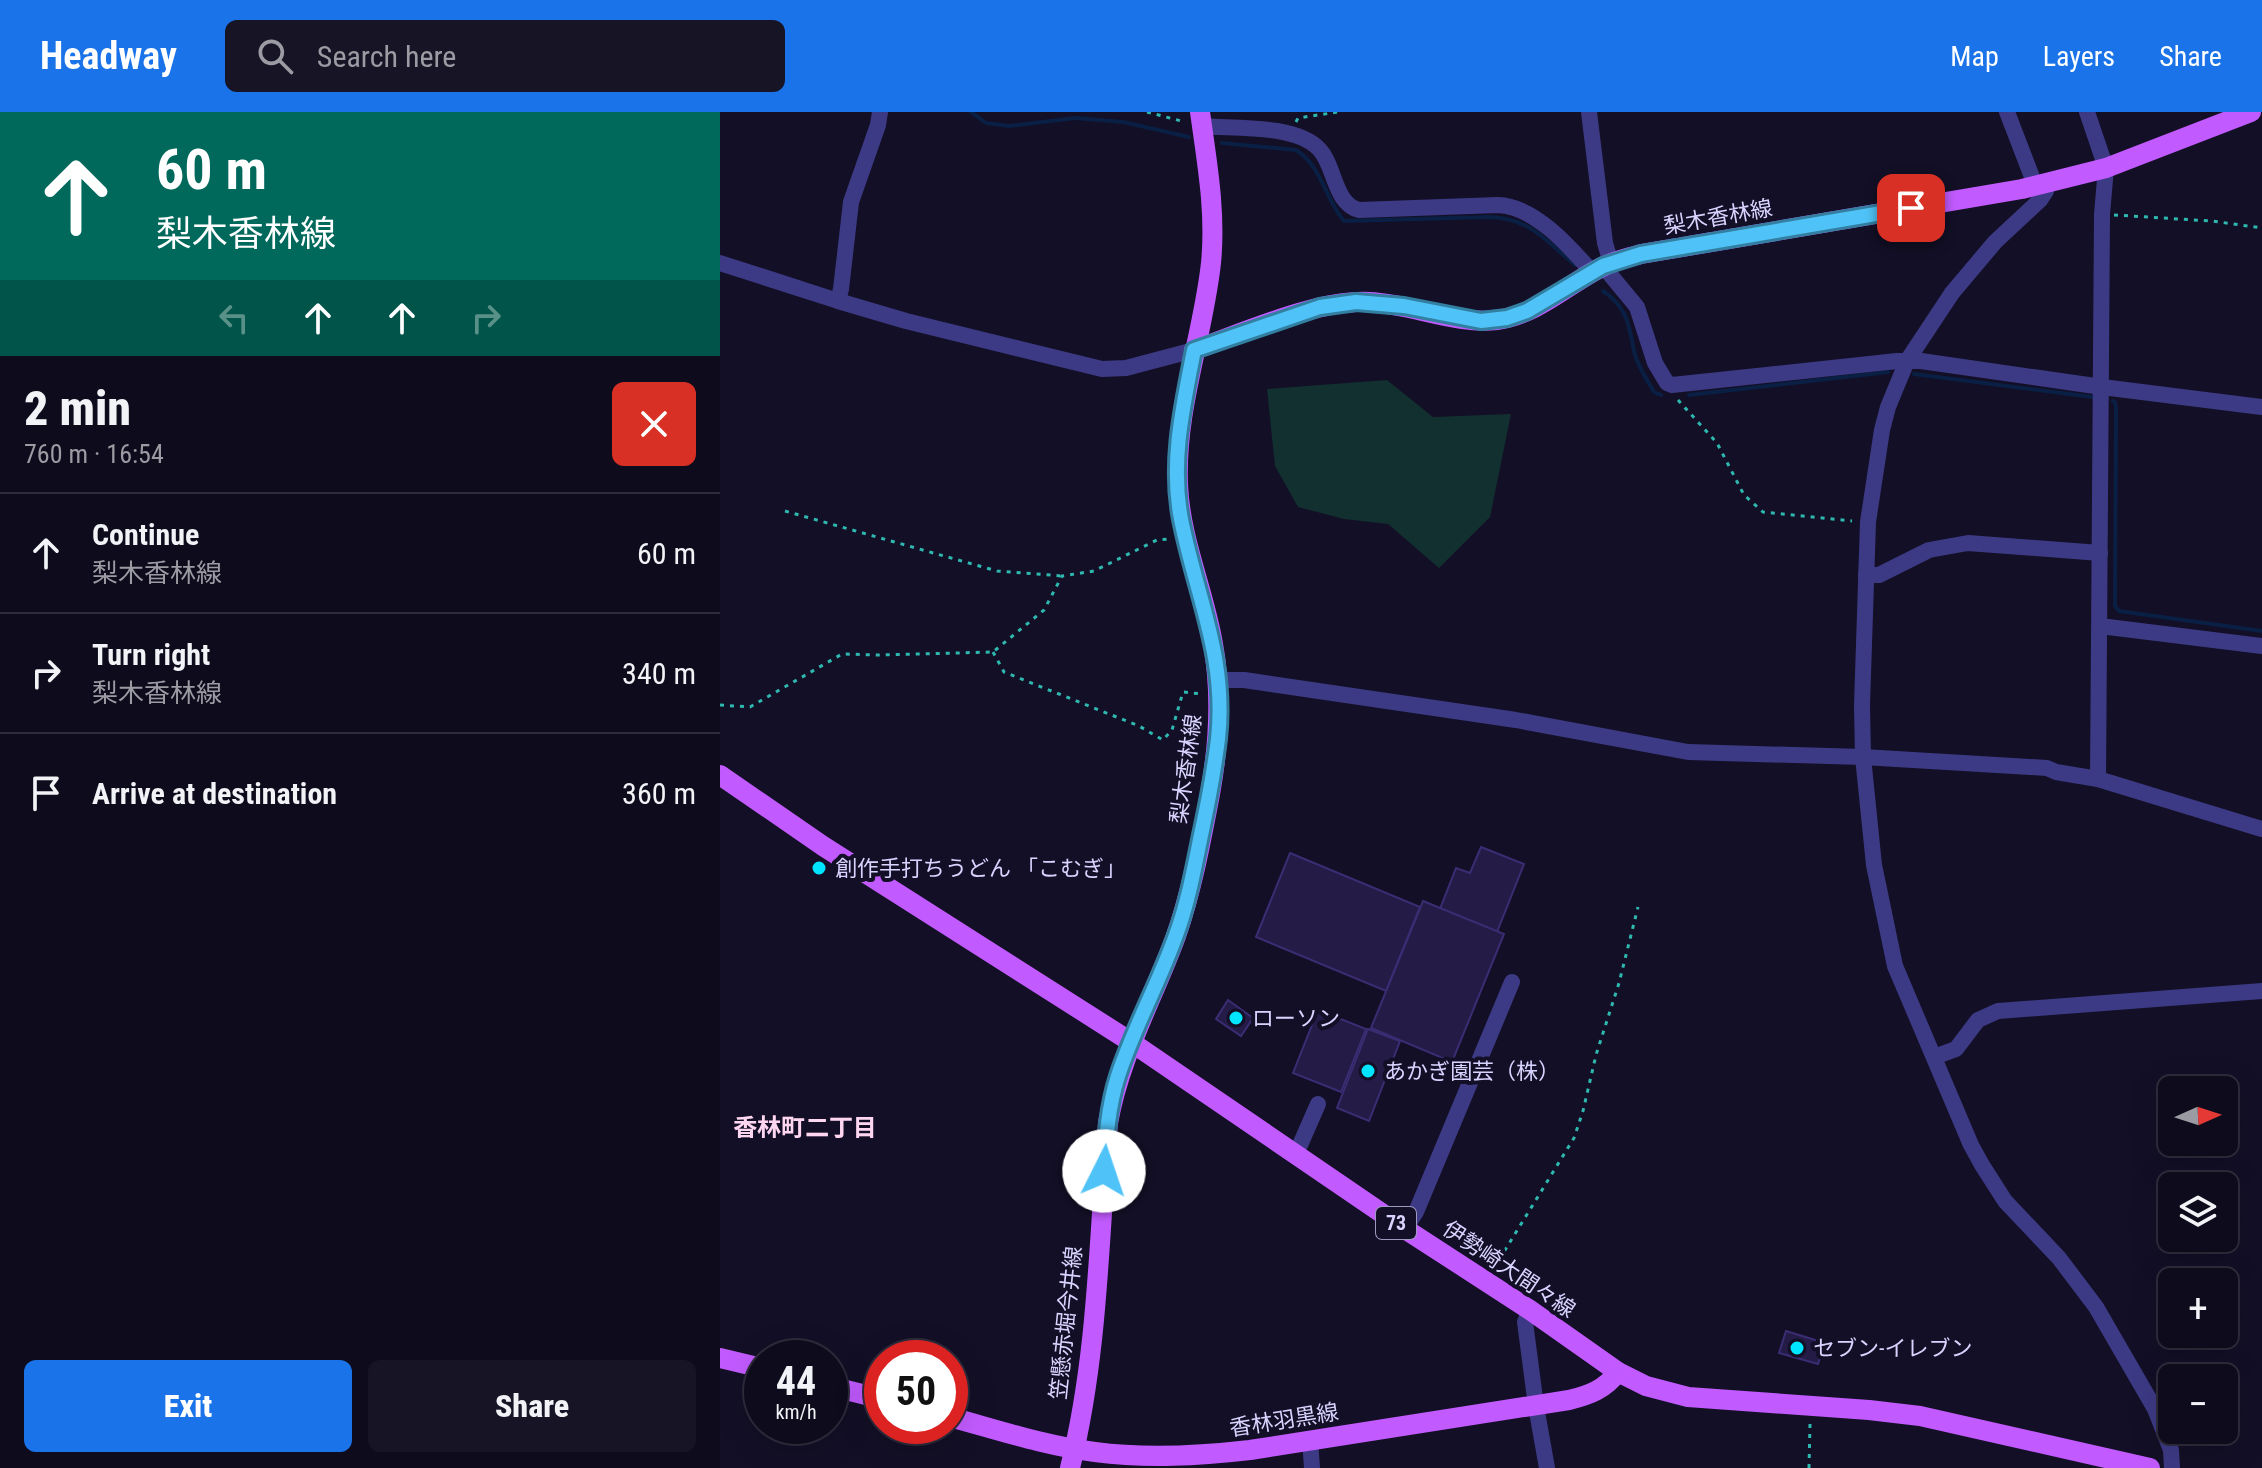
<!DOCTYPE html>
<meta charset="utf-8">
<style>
body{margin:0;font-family:"Roboto Condensed","Noto Sans JP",sans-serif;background:#171425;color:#f1f3f6;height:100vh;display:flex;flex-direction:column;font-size:30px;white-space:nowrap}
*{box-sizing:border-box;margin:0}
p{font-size:26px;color:#9b9ba3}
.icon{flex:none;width:44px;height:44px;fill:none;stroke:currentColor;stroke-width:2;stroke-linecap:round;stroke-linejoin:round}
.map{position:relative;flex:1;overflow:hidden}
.drawer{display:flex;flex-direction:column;background:#0e0b1c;width:720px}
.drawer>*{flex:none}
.top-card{background:#00695c;color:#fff;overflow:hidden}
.needle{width:52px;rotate:87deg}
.tools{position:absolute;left:1438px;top:964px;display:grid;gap:16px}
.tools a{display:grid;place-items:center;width:80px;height:80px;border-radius:12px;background:#0e0b1c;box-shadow:0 8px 32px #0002,0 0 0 2px #2e2b3b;font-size:40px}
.speed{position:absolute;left:24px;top:1228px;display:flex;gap:16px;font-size:40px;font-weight:700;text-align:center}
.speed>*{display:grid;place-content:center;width:104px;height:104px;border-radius:50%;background:#0e0b1c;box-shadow:0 8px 32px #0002,0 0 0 2px #2e2b3b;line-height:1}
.speed small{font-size:20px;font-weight:400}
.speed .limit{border:12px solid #d22;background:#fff;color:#111}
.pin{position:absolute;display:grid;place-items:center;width:68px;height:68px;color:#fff;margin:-34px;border-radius:16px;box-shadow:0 4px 12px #0006}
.me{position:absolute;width:88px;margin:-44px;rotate:4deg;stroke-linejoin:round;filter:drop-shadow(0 0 6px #0008)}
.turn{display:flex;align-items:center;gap:28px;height:168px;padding:0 24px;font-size:36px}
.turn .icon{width:104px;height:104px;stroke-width:2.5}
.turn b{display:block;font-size:56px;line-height:68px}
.lanes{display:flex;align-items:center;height:76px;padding:0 24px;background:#0003;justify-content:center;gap:40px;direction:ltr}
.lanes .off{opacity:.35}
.round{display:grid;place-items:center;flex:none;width:84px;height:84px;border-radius:12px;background:#171425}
.head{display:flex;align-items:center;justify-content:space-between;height:136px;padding:0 24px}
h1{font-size:48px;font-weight:800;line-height:60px}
.button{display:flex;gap:16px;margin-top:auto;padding:16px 24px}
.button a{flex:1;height:92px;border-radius:12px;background:#1a73e8;color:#fff;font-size:32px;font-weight:800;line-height:92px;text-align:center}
.button a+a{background:#171425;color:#f1f3f6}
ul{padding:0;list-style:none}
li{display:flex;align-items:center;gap:24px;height:120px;padding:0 24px;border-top:2px solid #2e2b3b}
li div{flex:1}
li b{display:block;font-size:30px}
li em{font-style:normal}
header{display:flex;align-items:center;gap:48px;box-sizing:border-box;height:112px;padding:0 40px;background:#1a73e8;color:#fff}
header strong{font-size:38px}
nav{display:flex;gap:44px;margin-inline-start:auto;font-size:28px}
.search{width:560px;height:72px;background:#171425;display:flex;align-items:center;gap:20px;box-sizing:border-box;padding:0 28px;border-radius:12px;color:#9b9ba3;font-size:30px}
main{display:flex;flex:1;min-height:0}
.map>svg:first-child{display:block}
.green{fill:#12302f}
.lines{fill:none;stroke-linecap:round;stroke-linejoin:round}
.stream{stroke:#0a1f44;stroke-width:4}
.building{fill:#241b47;stroke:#3b2d73;stroke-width:2}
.path{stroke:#2fb8b0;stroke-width:3;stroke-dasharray:4 6;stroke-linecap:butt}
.minor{stroke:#3d3a85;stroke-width:16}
.major{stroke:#c25bff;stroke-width:20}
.route-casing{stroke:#337fa1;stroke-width:20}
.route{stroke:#4fc3f7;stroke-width:14}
.poi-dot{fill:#00e5ff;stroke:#130f26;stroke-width:3}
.labels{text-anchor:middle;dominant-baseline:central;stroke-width:8;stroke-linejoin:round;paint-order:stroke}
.shield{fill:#130f26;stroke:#9e99be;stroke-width:2}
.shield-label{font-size:20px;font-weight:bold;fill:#d9d4ff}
.street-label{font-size:22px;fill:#d9d4ff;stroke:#130f26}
.poi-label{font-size:22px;fill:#d9d4ff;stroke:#130f26;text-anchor:start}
.neighbourhood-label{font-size:24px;font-weight:bold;fill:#ffd6f0;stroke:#130f26}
</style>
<header>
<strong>Headway</strong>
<div class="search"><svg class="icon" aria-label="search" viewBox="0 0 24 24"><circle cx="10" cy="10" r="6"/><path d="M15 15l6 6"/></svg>Search here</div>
<nav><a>Map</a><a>Layers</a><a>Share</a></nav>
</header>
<main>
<section class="drawer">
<div class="top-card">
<div class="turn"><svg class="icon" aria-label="ahead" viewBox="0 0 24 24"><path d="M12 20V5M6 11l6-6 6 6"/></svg><div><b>60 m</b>梨木香林線</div></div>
<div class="lanes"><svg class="icon off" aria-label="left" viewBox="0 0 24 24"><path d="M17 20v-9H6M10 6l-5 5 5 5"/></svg><svg class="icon" aria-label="ahead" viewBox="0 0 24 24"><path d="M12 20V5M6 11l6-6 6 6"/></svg><svg class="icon" aria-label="ahead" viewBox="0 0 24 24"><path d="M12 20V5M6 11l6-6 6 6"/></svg><svg class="icon off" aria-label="right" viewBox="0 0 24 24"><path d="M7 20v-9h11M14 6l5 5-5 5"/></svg></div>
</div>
<div class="head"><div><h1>2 min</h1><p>760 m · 16:54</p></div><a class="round" style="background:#d93025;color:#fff"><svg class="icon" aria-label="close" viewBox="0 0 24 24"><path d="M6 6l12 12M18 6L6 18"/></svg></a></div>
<ul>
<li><svg class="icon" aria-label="ahead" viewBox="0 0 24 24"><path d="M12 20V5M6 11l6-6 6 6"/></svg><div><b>Continue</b><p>梨木香林線</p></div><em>60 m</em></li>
<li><svg class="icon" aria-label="right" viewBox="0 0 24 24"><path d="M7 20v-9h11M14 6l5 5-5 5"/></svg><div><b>Turn right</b><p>梨木香林線</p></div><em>340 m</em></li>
<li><svg class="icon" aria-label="arrive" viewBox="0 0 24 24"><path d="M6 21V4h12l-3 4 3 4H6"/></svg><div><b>Arrive at destination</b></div><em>360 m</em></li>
</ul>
<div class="button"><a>Exit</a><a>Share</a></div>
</section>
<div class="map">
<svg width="1542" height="1356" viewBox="0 0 1542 1356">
<rect width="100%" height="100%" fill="#130f26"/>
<path class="green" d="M667 268 713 305 791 302 770 405 719 456 668 412 624 407 578 395 555 354 547 277Z"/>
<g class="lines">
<g class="stream">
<path d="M251 0 266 11 289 14 355 6 403 10 469 25"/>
<path d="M502 31 576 38C602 54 605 87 624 109L767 105C809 105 825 128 855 153"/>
<path d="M883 179C907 195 909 213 914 239 917 253 927 268 934 280L941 283"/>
<path d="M1194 262 1373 285"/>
<path d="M969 283 1168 260"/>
<path d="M1393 289 1395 290 1396 296 1395 494 1399 499 1542 519"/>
</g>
</g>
<g class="building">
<path d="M761 735 804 752 777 820 720 797 736 756 750 761Z"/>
<path d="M570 741 700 795 666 879 536 825Z"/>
<path d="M703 789 784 822 732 950 651 916Z"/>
<path d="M508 888 533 906 521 924 496 907Z"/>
<path d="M598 898 646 917 621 980 573 961Z"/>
<path d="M648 917 680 929 649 1009 617 996Z"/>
<path d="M1066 1219 1105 1231 1098 1252 1059 1241Z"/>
</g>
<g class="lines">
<g class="path">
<path d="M427 0 465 10"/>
<path d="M576 10 578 6 618 0"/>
<path d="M1394 103 1492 109 1542 116"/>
<path d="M958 288 997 331 1024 383 1043 400 1132 409"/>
<path d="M65 399 277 459 342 464"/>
<path d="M273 540 284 560 419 614 443 628 452 618 463 580 482 582"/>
<path d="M0 593 30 595 122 542 159 543 273 540 324 498 342 464 374 459 437 428 450 427"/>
<path d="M774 1156 854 1026 863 999 876 943 899 871 918 795"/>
<path d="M1089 1356 1090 1312"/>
</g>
<g class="minor">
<path d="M869 0 885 131 891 151"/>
<path d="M1287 0 1312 65 1314 75"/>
<path d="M1367 0 1386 56 1382 102 1378 667"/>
<path d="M482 14C514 17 575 12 599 37 615 53 614 92 639 98L778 93C814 94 849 134 872 160"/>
<path d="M1327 71 1326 79 1320 88 1275 130 1232 181 1187 249 1168 295 1162 318 1148 410 1142 593 1143 645 1154 753 1175 854 1251 1033 1262 1053 1285 1089 1339 1146 1376 1195 1435 1297 1451 1338 1452 1356"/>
<path d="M0 151 118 189 186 209 382 257 406 256 474 238"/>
<path d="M883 154 917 195 935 251 947 271 952 273 1177 249H1201L1382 275 1542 295"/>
<path d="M118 189 121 177 131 90 158 13 160 0"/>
<path d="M1146 463H1159L1209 438 1248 431 1380 441"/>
<path d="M1380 514 1542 534"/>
<path d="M498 568H524L796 608 968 640 1143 645 1327 656 1336 660 1378 667 1542 717"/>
<path d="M1214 945 1236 937 1258 908 1278 899 1542 879"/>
<path d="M574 1041 580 1033 598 992"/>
<path d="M685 1117 696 1100 792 870"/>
<path d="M810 1198 805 1210 816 1294 827 1356"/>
<path d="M590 1328 592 1356"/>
</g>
<g class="major">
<path d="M474 238C523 221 598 187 650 190 691 192 737 213 777 208 816 203 847 173 880 156 893 149 908 146 921 142L1302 77 1386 56 1531 0"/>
<path d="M0 663 103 734 411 930 685 1117 810 1198 898 1260 926 1274 968 1285 1149 1298 1200 1304 1430 1356"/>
<path d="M0 1246 42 1256"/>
<path d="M110 1274 162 1287"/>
<path d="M230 1305C278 1318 326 1334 375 1340 427 1347 478 1344 530 1338L849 1288C870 1283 885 1277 898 1260"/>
<path d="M350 1356C378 1244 379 1126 388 1011 400 944 433 887 456 824 472 778 481 729 490 682 499 632 502 582 493 532 484 478 460 427 458 372 455 296 483 225 491 151 496 99 487 51 480 0"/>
</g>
</g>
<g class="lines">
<g class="route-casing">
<path id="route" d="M384 1059C386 1027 388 995 398 964 414 915 439 871 456 823 468 791 474 757 481 723 488 691 494 659 498 627 507 545 476 484 461 407 450 350 463 294 474 238L600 195 636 190 684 194 761 209 787 206 807 199 883 154 921 142 1191 96"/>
</g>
<use href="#route" class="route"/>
</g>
<g class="poi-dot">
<circle cx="99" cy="756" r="8"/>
<circle cx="516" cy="906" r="8"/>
<circle cx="648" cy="959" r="8"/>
<circle cx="1077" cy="1236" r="8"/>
</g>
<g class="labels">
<rect class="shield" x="656" y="1095" width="40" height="32" rx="6"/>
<g class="shield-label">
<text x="676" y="1111">73</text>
</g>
<g class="street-label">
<text transform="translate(998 105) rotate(-10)">梨木香林線</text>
<text transform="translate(466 657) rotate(-82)">梨木香林線</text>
<text transform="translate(789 1157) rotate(34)">伊勢崎大間々線</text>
<text transform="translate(346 1211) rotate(-84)">笠懸赤堀今井線</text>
<text transform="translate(564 1308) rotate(-9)">香林羽黒線</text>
</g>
<g class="poi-label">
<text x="115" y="756">創作手打ちうどん 「こむぎ」</text>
<text x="532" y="906">ローソン</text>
<text x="664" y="959">あかぎ園芸（株）</text>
<text x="1093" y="1236">セブン-イレブン</text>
</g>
<g class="neighbourhood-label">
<text x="85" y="1016">香林町二丁目</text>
</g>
</g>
</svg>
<div class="tools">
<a><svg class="needle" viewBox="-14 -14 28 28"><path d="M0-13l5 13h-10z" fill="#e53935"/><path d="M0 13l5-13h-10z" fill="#9b9ba3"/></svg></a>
<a><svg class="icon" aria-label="layers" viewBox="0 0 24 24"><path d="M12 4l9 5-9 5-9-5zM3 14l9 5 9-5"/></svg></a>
<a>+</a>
<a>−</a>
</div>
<div class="speed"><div>44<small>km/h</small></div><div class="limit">50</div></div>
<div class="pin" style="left:1191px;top:96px;background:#d93025"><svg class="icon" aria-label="arrive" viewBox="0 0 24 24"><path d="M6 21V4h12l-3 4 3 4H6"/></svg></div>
<svg class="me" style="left:384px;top:1059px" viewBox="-20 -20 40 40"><circle r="19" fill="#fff"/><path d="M0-13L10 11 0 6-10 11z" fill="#4fc3f7"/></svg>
</div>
</main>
